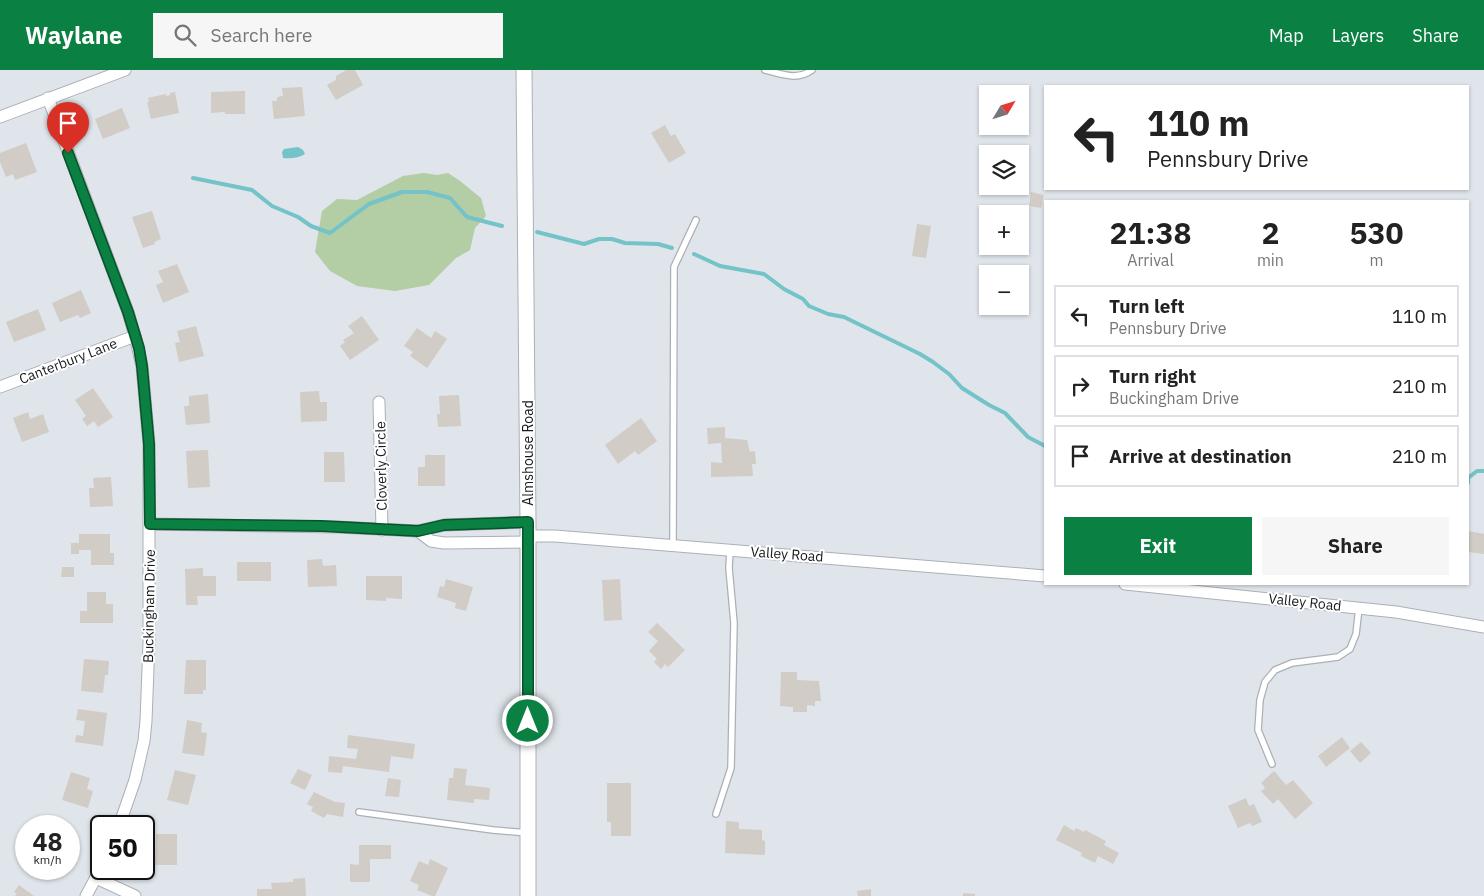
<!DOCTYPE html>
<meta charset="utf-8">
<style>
body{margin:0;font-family:"IBM Plex Sans",sans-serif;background:#f6f6f6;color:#222;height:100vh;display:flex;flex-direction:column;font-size:19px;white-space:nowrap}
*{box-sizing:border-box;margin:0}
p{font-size:16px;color:#767676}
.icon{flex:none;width:28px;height:28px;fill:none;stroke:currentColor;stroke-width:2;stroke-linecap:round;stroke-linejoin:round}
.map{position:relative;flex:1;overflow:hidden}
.sheet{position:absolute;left:1044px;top:130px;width:425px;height:385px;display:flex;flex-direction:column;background:#fff;border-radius:0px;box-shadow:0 1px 4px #0004}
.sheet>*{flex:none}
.hud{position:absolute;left:1044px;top:15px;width:425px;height:105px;border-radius:0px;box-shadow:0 1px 4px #0004;background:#fff;color:#222;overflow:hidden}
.needle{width:32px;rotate:52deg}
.fabs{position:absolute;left:979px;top:15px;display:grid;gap:10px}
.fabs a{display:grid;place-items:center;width:50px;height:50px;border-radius:0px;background:#fff;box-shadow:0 1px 4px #0004;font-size:25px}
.speed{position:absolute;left:15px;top:745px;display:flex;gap:10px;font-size:25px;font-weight:700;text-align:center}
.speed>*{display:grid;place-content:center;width:65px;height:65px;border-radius:50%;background:#fff;box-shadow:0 1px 4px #0004;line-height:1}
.speed small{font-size:12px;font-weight:400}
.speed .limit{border:2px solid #111;border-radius:8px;background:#fff;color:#111}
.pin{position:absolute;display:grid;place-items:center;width:42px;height:42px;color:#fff;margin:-51px -21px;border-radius:50% 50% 50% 0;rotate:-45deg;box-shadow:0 0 5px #0007}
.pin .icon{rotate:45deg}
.me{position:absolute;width:55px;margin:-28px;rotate:0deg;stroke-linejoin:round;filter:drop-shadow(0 0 4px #0008)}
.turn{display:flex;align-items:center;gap:18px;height:105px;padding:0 20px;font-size:22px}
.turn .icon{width:65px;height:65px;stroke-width:2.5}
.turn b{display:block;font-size:35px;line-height:42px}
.eta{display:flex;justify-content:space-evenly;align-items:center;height:85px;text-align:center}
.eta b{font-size:30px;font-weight:800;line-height:35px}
.action{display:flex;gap:10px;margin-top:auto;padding:10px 20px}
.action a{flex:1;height:58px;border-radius:0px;background:#0b8043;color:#fff;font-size:20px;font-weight:800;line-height:58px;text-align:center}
.action a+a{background:#f6f6f6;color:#222}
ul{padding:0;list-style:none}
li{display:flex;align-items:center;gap:15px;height:62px;margin:0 10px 8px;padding:0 10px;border:2px solid #e0e0e0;border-radius:0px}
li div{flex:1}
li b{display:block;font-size:19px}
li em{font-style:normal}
header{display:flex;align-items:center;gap:30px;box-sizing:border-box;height:70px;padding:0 25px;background:#0b8043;color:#fff}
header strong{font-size:24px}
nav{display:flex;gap:28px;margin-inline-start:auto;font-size:18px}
.search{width:350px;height:45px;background:#f6f6f6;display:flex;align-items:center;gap:12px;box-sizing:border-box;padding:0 18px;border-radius:0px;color:#767676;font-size:19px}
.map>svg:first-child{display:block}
.green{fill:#b3cda5}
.water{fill:#74c3c9}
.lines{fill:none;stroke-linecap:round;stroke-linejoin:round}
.stream{stroke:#74c3c9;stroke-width:4}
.building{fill:#d1ccc6}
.service-casing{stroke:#abb0b6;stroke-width:8}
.minor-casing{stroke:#abb0b6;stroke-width:13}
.secondary-casing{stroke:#abb0b6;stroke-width:17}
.service{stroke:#fff;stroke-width:5.5}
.minor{stroke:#fff;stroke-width:11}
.secondary{stroke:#fff;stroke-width:15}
.route-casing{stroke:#07532c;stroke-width:12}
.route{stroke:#0b8043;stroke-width:9}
.labels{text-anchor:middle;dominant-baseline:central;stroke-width:4;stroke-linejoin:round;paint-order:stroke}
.street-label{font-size:14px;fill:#16181a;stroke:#fff}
</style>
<header>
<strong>Waylane</strong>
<div class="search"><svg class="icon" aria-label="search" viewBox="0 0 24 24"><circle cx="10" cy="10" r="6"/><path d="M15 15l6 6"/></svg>Search here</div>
<nav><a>Map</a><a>Layers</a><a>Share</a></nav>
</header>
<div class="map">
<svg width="1484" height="826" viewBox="0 0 1484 826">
<rect width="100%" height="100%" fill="#dfe5eb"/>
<path class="green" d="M424 103 437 105 448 103 460 111 481 128 486 146 475 158 470 180 456 188 429 215 395 221 357 216 330 201 315 182 322 141 337 129 357 130 403 106Z"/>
<path class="water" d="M298 77 303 80 305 84C299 88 291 89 283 88L282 82 284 79Z"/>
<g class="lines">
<g class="stream">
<path d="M193 108 252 120 272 136 298 147 311 156 330 163 369 134 402 122H427L450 128 467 147 502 156"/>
<path d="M537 162 584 174 599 169H612L625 173 658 174 672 178"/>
<path d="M694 184 720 196 764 204 784 219 803 229 809 236 828 244 844 247 920 284 933 292 949 304 962 318 989 335 1005 343 1028 367 1045 376"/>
<path d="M1468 413V408L1477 401H1484"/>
</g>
</g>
<g class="building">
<path d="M346 0H355L363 15 336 30 327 15 336 10V6Z"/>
<path d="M302 17 305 46 274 49 272 31H277V27L283 26 282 18Z"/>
<path d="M245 21V44H226L224 42 211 43V22Z"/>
<path d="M175 22 179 43 151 49 147 32H149L148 28 166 24V26L170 25V23Z"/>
<path d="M122 38 130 58 103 69 95 49Z"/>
<path d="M665 55 671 66 675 64 686 83 669 93 651 63Z"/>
<path d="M26 73 37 102 15 110 13 104 6 107 0 92V83Z"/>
<path d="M1031 122 1044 125 1041 138 1029 136Z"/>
<path d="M152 141 161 169 154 172 155 174 143 178 132 147Z"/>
<path d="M917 154 931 156 926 188 912 186Z"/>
<path d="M177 194 189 222 163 233 156 215 163 212 158 201Z"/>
<path d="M81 220 91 243 80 248 78 245 60 252 52 233Z"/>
<path d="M38 239 46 260 14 272 6 252Z"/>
<path d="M362 246 379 270 350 290 340 276 345 272 343 270 354 263 348 256Z"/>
<path d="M196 256 204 286 179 292 175 273 180 272 177 261Z"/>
<path d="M417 258 431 268 435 261 447 269 427 298 410 286 413 282 404 276Z"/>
<path d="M93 318 113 347 98 357 94 351 87 356 82 349 86 346 75 330Z"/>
<path d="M319 321 320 332H327V351L301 352 300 322Z"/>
<path d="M208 324 210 353 186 355 184 336H189V326Z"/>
<path d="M459 325 461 356 438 357 437 344H440L439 326Z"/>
<path d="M28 342 30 349 43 344 49 362 22 372 13 348Z"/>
<path d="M641 348 657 371 638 385 635 381 618 394 605 375Z"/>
<path d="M725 357V368L747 370 750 382 755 381 756 394H752L753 406 711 407V392L722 393 721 373 708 374 707 358Z"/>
<path d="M208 380 210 417 188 418 186 381Z"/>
<path d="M324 382H344L345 412H324Z"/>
<path d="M425 385H445V416H418V397H425Z"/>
<path d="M111 407 113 436 90 437 89 418H94L93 408Z"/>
<path d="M1468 461 1484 464V484L1468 482Z"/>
<path d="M79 464H110V483H114V495H91V480H79V484H71V473H79Z"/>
<path d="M322 489 323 496 336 495 337 516 308 517 307 490Z"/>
<rect x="237" y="492" width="34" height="19"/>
<path d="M62 497H74V507H61Z"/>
<path d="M203 498V506H216V526H197L198 535H186L185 499Z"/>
<path d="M366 506H402V529L386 528V531L366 530Z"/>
<path d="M446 509 473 517 466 541 455 538 456 533 437 527 440 516 444 517Z"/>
<path d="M620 509 622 550 604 551 602 510Z"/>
<path d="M87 522H106V534H113V553H80V541H87Z"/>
<path d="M657 553 685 580 668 597 665 594 661 599 654 592 657 589 649 581 658 571 648 562Z"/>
<path d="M84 589 109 591 108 605H105L103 623 81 621Z"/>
<path d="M186 590H206V620H203V624H184Z"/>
<path d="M781 602H797V610L819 611 821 631H815V636L807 635V642H793V637L780 636Z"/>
<path d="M78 639 107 643 103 676 75 672 76 665 83 666 85 651 76 650Z"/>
<path d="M187 650 202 653 201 662 207 663 204 686 182 683Z"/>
<path d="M348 665 415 674 413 689 391 686 389 702 343 696 342 703 328 702 329 686 356 689 358 679 347 678Z"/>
<path d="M1342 667 1350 678 1326 697 1318 686Z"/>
<path d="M1361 672 1371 683 1360 693 1350 681Z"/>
<path d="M454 698 467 699 465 715 490 718 489 730 474 729V733L447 730 449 708H453Z"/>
<path d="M298 699 312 705 305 720 290 713Z"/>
<path d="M175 700 196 705 188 735 167 730Z"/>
<path d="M1274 701 1286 715 1293 710 1313 733 1295 749 1278 729 1273 734 1261 721 1265 718 1261 713Z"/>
<path d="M71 702 90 708 87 719 93 721 88 738 62 730Z"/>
<path d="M388 708 401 710 399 727 385 726Z"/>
<path d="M607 713H631V766H611V752H607Z"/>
<path d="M314 722 335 732 345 733 343 747 327 744 324 748 311 741 313 737 307 734Z"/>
<path d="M1246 728 1249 736 1254 734 1262 752 1252 756 1250 753 1238 758 1228 736Z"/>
<path d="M726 751 739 752V759L762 760V770L765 771V785L725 783Z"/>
<path d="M1064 755 1074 761 1076 758 1084 762 1085 760 1106 771 1104 775 1119 783 1113 794 1098 786 1095 793 1081 786 1082 783 1056 770Z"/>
<path d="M156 764H177V795H155Z"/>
<path d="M359 775H391V789H370V812H350V794L359 795Z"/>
<path d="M430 789 448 798 435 826H432L417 820 419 815 410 811 419 791 428 795Z"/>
<path d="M49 799H60L58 803Z"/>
<path d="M305 808 306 826H257V819H272L271 813 293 812V809Z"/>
<path d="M19 815 34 826H15L17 824 14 822Z"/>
<path d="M871 819V826H858L857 821Z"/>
<path d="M963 823 975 824V826H963Z"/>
</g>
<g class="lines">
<g class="service-casing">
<g id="service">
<path d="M765 0C782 4 797 11 812 0"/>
<path d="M673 475 674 197 696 150"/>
<path d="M1272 694 1258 660 1260 630 1265 612 1275 600 1292 593 1338 587 1350 579 1356 564 1359 538"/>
<path d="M359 742 493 760 528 763"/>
<path d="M716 744 731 698 734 553 729 498 730 480"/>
</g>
</g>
<g class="minor-casing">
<g id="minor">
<path d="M48 28 128 242 135 266 142 296 149 374V572L146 651 144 671 135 710 119 756"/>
<path d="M0 47 125 0"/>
<path d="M0 317 135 266"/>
<path d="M379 332 382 460"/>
<path d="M150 454 338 457 418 461 444 455 528 452"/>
<path d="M418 461 431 471 444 473 528 472"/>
<path d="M528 466H555L1045 506"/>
<path d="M1125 514 1396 542 1484 557"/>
<path d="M96 808 135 826"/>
<path d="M86 826 101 798"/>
</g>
</g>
<g class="secondary-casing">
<path id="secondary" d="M524 0 528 452V826"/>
</g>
<use href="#service" class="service"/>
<use href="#minor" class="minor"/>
<use href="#secondary" class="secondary"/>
</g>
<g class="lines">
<g class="route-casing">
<path id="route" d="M68 83 128 242 139 278 142 296 149 374 150 454 321 456 418 461 444 455 528 452V651"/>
</g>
<use href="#route" class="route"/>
</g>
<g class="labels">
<g class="street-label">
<text transform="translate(68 291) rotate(-21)">Canterbury Lane</text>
<text transform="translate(528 383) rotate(-90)">Almshouse Road</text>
<text transform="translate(381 396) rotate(-91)">Cloverly Circle</text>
<text transform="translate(787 484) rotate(4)">Valley Road</text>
<text transform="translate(1305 532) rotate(6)">Valley Road</text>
<text transform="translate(149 536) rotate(-89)">Buckingham Drive</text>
</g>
</g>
</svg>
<div class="fabs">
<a><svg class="needle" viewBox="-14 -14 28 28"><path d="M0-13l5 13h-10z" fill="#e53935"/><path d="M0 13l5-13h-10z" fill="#767676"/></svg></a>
<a><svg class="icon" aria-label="layers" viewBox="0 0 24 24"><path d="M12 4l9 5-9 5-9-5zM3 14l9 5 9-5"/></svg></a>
<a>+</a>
<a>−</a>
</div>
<div class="speed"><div>48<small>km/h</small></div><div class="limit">50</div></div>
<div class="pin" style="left:68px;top:83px;background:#d93025"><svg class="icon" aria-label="arrive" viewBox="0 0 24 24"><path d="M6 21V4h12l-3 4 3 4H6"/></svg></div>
<svg class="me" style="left:528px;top:651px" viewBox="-20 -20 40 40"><circle r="17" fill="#0b8043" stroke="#fff" stroke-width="3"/><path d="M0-11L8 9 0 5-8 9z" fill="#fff"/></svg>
<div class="hud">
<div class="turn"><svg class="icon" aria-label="left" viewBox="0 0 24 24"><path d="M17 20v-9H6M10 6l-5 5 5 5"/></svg><div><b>110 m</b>Pennsbury Drive</div></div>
</div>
<section class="sheet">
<div class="eta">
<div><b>21:38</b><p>Arrival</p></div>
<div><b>2</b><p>min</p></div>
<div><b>530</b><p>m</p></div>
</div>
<ul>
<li><svg class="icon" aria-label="left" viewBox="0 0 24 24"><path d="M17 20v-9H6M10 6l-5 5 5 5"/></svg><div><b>Turn left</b><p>Pennsbury Drive</p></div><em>110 m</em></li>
<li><svg class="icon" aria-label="right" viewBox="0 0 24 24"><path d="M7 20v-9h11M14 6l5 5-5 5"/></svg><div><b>Turn right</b><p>Buckingham Drive</p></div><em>210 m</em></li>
<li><svg class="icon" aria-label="arrive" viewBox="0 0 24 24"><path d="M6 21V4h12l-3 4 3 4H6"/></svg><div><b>Arrive at destination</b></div><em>210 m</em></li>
</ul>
<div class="action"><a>Exit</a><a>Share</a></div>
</section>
</div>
